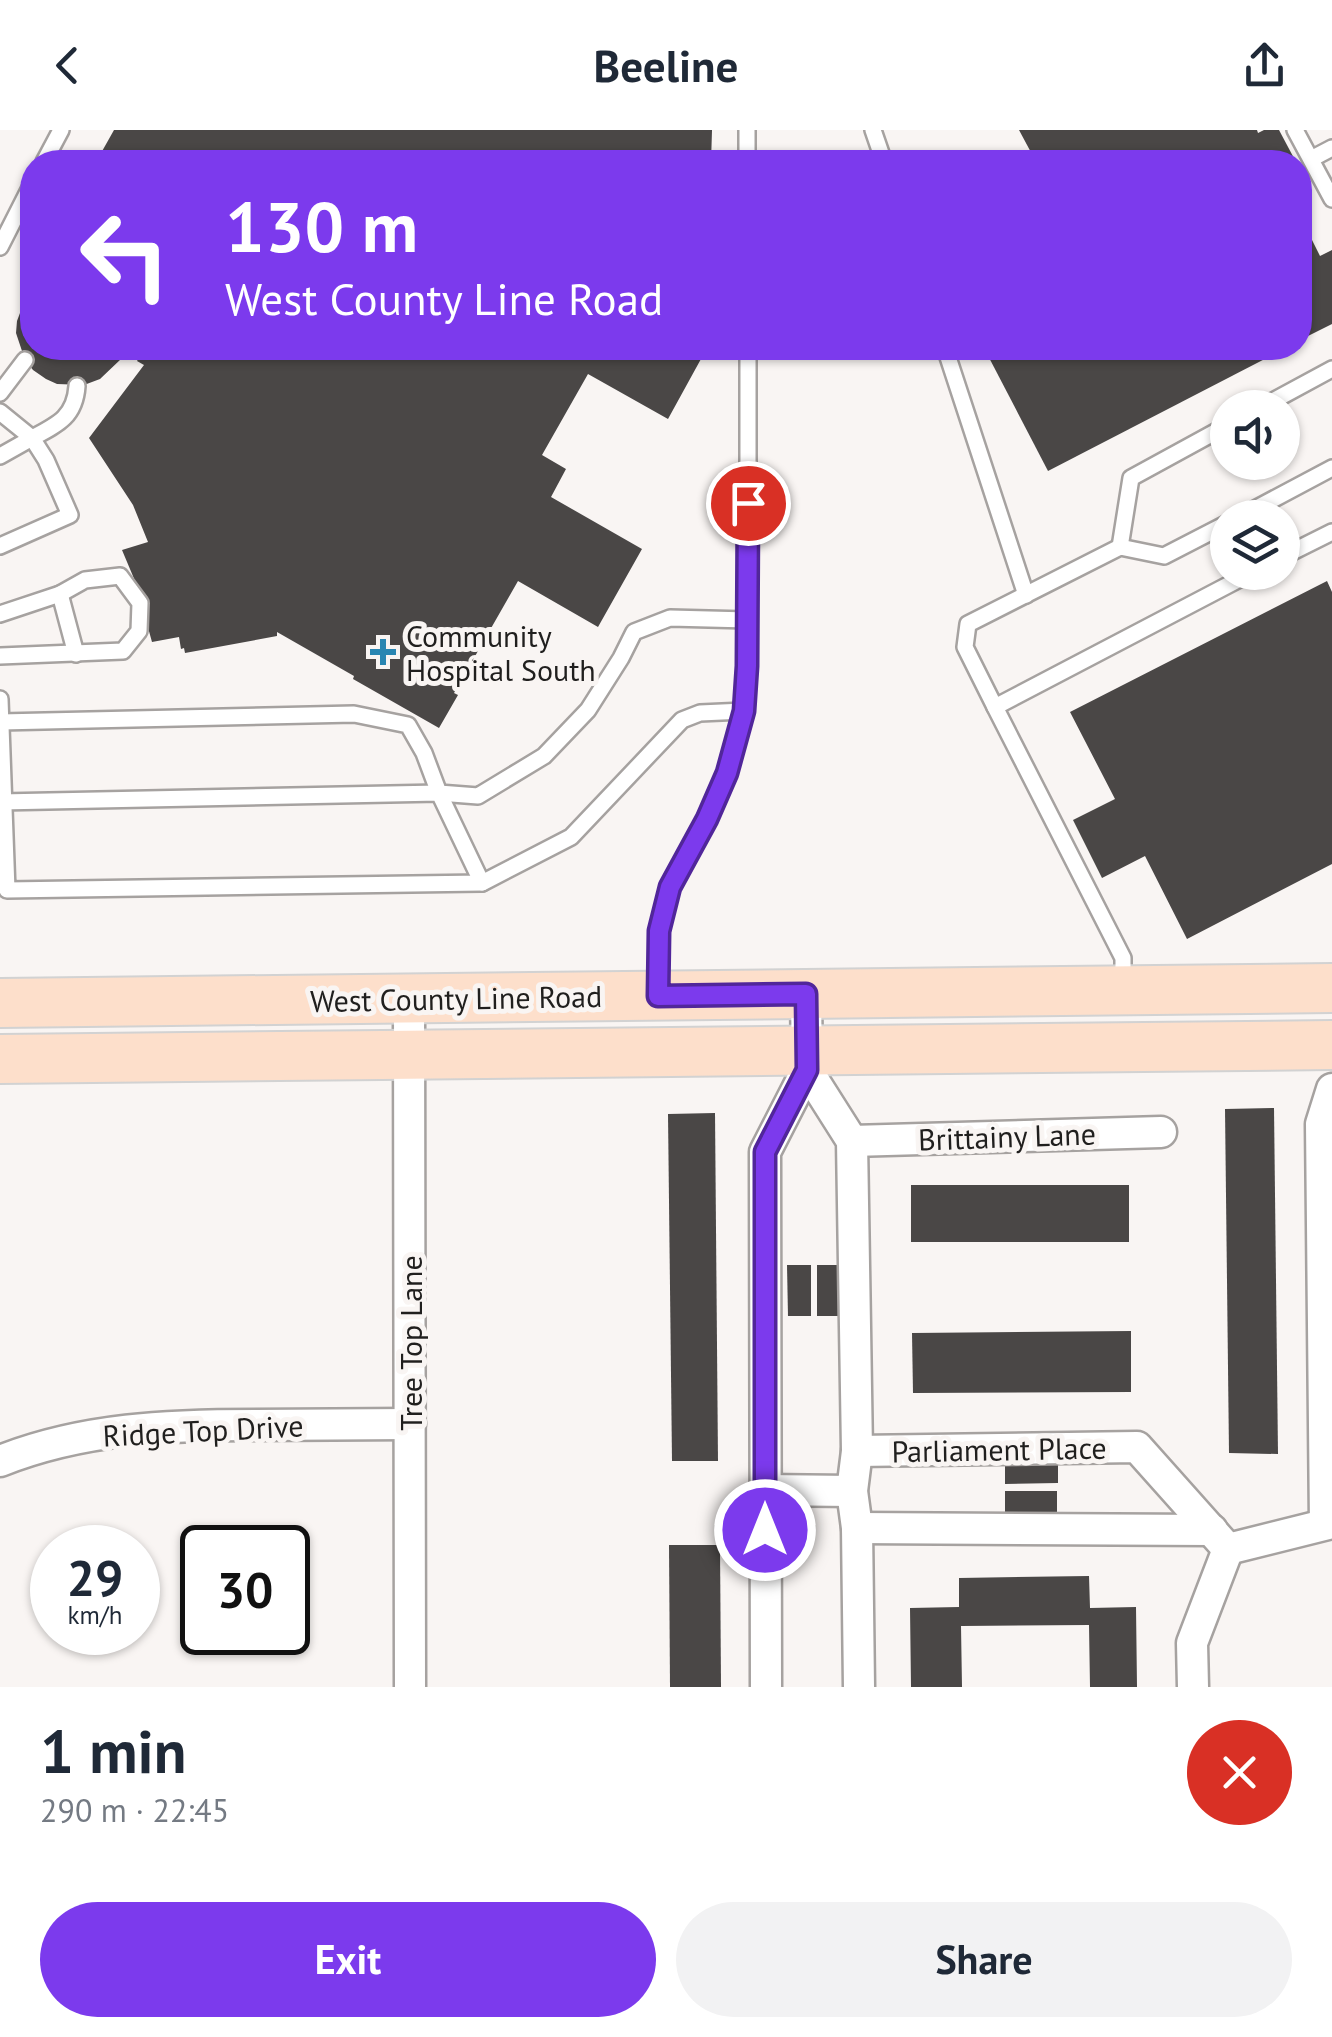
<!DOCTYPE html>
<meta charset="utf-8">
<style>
body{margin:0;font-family:"PT Sans",sans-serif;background:#f2f2f3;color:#1f2937;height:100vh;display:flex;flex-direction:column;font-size:38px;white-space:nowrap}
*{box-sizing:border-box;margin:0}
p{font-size:32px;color:#747a83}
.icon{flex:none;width:55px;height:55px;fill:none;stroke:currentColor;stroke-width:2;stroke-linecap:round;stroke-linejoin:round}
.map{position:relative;height:1557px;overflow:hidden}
.details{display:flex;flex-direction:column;background:#fff;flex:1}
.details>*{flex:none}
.guide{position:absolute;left:20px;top:20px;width:1292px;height:210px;border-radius:40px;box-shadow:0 2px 8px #0004;background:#7c3aed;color:#fff;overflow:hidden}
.tools{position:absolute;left:1210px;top:260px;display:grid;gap:20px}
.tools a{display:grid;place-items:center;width:90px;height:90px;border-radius:50%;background:#fff;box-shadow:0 2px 8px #0004;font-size:50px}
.speed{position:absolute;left:30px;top:1395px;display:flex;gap:20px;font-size:50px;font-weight:700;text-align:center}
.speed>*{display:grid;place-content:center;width:130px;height:130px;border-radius:50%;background:#fff;box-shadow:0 2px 8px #0004;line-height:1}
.speed small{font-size:25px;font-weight:400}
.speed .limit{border:5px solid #111;border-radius:15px;background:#fff;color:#111}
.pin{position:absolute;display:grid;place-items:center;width:85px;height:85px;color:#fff;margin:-42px;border:5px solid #fff;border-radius:50%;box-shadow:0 2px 10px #0007}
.me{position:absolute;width:110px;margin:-55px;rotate:0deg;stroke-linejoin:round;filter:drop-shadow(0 0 8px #0008)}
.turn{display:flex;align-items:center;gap:35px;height:210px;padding:0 40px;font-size:45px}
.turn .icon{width:130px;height:130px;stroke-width:2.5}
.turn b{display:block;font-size:70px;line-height:85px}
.round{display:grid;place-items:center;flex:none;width:105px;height:105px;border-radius:52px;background:#f2f2f3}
.headline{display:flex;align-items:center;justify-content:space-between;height:170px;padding:0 40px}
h1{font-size:60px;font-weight:700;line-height:75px}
.primary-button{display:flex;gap:20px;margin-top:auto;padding:20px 40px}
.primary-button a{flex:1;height:115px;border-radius:60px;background:#7c3aed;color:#fff;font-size:40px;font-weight:700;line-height:115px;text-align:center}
.primary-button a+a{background:#f2f2f3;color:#1f2937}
header{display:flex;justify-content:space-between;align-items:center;height:130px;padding:0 40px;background:#fff;font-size:45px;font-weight:700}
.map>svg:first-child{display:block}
.building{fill:#4a4746}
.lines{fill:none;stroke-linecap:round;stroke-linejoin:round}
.service-casing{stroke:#a6a2a0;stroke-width:20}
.minor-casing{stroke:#a6a2a0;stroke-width:35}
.primary-casing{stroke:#d2d2d2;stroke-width:52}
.service{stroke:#fff;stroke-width:15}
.minor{stroke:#fff;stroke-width:30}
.primary{stroke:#fddfcb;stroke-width:48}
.route-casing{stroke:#51269a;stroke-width:25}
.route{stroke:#7c3aed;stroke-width:18}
.poi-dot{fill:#2986b2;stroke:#f9f5f3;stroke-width:4}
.labels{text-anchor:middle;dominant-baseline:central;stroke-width:10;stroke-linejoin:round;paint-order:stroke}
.poi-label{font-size:30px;fill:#201f1e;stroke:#f9f5f3;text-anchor:start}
.street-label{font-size:30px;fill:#201f1e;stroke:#f9f5f3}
</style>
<header><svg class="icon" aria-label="back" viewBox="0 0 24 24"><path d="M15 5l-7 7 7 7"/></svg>Beeline<svg class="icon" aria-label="share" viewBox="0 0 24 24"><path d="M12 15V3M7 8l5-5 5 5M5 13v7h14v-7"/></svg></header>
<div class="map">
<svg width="1332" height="1557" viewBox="0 0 1332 1557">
<rect width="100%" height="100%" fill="#f9f5f3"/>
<g class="building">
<path d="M114 0H712L711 32H96Z"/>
<path d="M1019 0H1257L1258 3 1264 0H1279L1296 32H1025L1034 28Z"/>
<path d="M1300 86 1320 126 1332 120V194L1300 210Z"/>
<path d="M32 173V218H124L121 229 100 249 84 255 57 254 46 249 33 240 25 230 16 203 17 191 23 175 29 178Z"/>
<path d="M145 218H707L668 289 588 244 542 325 566 339 551 367 642 419 598 497 518 451 454 563 458 565 439 598 353 549 354 546 277 502V506L185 523 184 518 181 519 179 507 152 512 135 451 122 420 148 412 133 375 89 308 144 235 137 231Z"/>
<path d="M984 218H1286L1048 341Z"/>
<path d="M1327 451 1332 462V734L1187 809 1145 726 1102 748 1073 690 1115 669 1070 582Z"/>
<path d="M1274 978 1278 1324 1229 1323 1225 979Z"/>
<path d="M715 983 718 1331H672L668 984Z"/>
<rect x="911" y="1055" width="218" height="57"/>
<path d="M787 1135H811V1186H788Z"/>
<path d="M817 1135H839L840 1186H817Z"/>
<path d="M1131 1201V1262L913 1263 912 1203Z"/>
<path d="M1005 1330H1058V1353L1005 1354Z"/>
<rect x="1005" y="1361" width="52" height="22"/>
<path d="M669 1415H720L721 1557H670Z"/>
<path d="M1089 1446 1090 1478 1136 1477 1137 1557H1090L1089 1495 961 1496 962 1557H911L910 1478 959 1477V1448Z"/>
</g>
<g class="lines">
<g class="service-casing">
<g id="service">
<path d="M747 0V32"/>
<path d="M873 0 884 32"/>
<path d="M1295 0 1332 69"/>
<path d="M1311 29 1332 18"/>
<path d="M44 32 61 0"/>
<path d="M0 117 32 54"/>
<path d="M945 218 1026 465"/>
<path d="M0 263 25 230"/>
<path d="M1260 278 1332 239"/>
<path d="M0 282 32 308 0 326"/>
<path d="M1238 388 1332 338"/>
<path d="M0 416 70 385 46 330 32 308C57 295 75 287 77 256"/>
<path d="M1120 417 1131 348 1228 295"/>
<path d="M1282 427 1332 402"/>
<path d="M60 464 76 524"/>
<path d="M0 484 60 464 85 450 120 446 140 473 139 501 123 521 0 526"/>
<path d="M0 569 7 760 482 753 571 707 682 590 700 583 744 581"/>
<path d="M995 577 965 517 968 494 1120 417 1164 426 1228 393"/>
<path d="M0 592 354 584 408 595 424 623 439 663 478 666 544 626 588 580 621 528 634 502 670 488 748 490"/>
<path d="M0 672 439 663 482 753"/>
<path d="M1123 856V828L995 577 1253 442"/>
<path d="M658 861 659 801 670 757 707 689 727 643 744 581 748 490V218"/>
</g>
</g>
<g class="minor-casing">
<g id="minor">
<path d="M409 869 410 1557"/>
<path d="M807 940 852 1011 857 1321 852 1361 857 1398 859 1557"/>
<path d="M852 1011 1161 1002"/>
<path d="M857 1321 1137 1317 1228 1419 1332 1393"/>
<path d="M0 1331C83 1298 169 1295 256 1295 308 1295 359 1294 410 1294"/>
<path d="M764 1360 852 1361"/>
<path d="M1325 1394 1321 994 1332 959"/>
<path d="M857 1398 1212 1400"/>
<path d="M766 1557 765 1022 807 940 806 865"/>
<path d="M1193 1557 1192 1513 1228 1419"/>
</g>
</g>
<g class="primary-casing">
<g id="primary">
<path d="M0 873 1332 858"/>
<path d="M0 929 1332 915"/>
</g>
</g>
<use href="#service" class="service"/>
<use href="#minor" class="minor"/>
<use href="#primary" class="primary"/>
</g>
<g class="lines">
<g class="route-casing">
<path id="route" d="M748 373 747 536 744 581 727 643 707 689 670 757 659 801 658 866 806 864 807 940 765 1022V1400"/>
</g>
<use href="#route" class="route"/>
</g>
<path class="poi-dot" d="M378 507h10v10h10v10h-10v10h-10v-10h-10v-10h10z"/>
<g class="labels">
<g class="poi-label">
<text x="406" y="505">Community<tspan x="406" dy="34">Hospital South</tspan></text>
</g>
<g class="street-label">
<text transform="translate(456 868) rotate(-1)">West County Line Road</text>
<text transform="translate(1007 1006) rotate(-2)">Brittainy Lane</text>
<text transform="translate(410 1213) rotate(-90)">Tree Top Lane</text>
<text transform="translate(203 1300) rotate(-3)">Ridge Top Drive</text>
<text transform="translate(999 1319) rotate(-1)">Parliament Place</text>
</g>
</g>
</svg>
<div class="tools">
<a><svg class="icon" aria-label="sound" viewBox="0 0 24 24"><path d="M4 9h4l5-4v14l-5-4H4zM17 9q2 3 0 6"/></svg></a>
<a><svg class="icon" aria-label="layers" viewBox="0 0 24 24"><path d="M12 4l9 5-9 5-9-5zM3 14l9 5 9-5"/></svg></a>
</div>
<div class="speed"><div>29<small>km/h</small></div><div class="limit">30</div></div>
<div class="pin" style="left:748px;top:373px;background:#d93025"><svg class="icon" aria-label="arrive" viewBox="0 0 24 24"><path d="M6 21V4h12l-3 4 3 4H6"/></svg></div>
<svg class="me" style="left:765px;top:1400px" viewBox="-20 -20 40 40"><circle r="17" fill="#7c3aed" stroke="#fff" stroke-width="3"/><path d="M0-11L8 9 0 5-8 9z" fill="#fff"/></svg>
<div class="guide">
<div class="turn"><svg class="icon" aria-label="left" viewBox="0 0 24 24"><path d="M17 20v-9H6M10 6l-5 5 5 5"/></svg><div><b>130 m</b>West County Line Road</div></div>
</div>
</div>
<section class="details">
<div class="headline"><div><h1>1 min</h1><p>290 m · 22:45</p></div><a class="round" style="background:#d93025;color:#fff"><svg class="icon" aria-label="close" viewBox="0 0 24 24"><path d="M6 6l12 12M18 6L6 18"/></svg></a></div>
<div class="primary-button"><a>Exit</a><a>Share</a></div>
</section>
